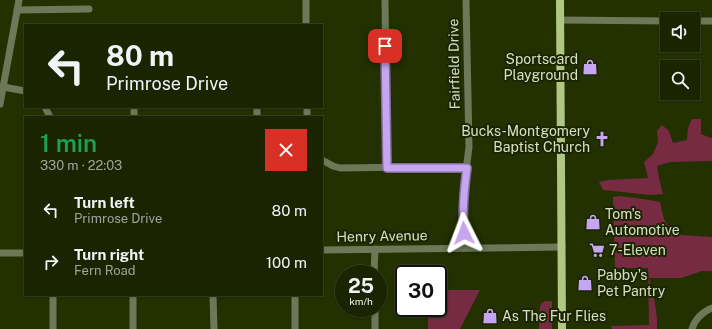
<!DOCTYPE html>
<meta charset="utf-8">
<style>
body{margin:0;font-family:"Public Sans",sans-serif;background:#27300f;color:#f1f3f6;height:100vh;display:flex;flex-direction:column;font-size:15px;white-space:nowrap}
*{box-sizing:border-box;margin:0}
p{font-size:13px;color:#9fa499}
.icon{flex:none;width:22px;height:22px;fill:none;stroke:currentColor;stroke-width:2;stroke-linecap:round;stroke-linejoin:round}
.map{position:relative;flex:1;overflow:hidden}
.drawer{position:absolute;left:24px;top:116px;width:299px;height:180px;display:flex;flex-direction:column;background:#1a2400;border-radius:0px;box-shadow:0 1px 3px #0004,0 0 0 1px #384122}
.drawer>*{flex:none}
.top-card{position:absolute;left:24px;top:24px;width:299px;height:84px;border-radius:0px;box-shadow:0 1px 3px #0004,0 0 0 1px #384122;background:#1a2400;color:#f1f3f6;overflow:hidden}
.tools{position:absolute;left:660px;top:12px;display:grid;gap:8px}
.tools a{display:grid;place-items:center;width:40px;height:40px;border-radius:0px;background:#1a2400;box-shadow:0 1px 3px #0004,0 0 0 1px #384122;font-size:20px}
.speed{position:absolute;left:335px;top:265px;display:flex;gap:8px;font-size:20px;font-weight:700;text-align:center}
.speed>*{display:grid;place-content:center;width:52px;height:52px;border-radius:50%;background:#1a2400;box-shadow:0 1px 3px #0004,0 0 0 1px #384122;line-height:1}
.speed small{font-size:10px;font-weight:400}
.speed .limit{border:2px solid #111;border-radius:6px;background:#fff;color:#111}
.pin{position:absolute;display:grid;place-items:center;width:34px;height:34px;color:#fff;margin:-17px;border-radius:8px;box-shadow:0 2px 6px #0006}
.me{position:absolute;width:44px;margin:-22px;rotate:357deg;stroke-linejoin:round;filter:drop-shadow(0 0 3px #0008)}
.turn{display:flex;align-items:center;gap:14px;height:84px;padding:0 16px;font-size:18px}
.turn .icon{width:52px;height:52px;stroke-width:2.5}
.turn b{display:block;font-size:28px;line-height:34px}
.round{display:grid;place-items:center;flex:none;width:42px;height:42px;border-radius:0px;background:#27300f}
.overview{display:flex;align-items:center;justify-content:space-between;height:68px;padding:0 16px}
h1{font-size:24px;font-weight:600;line-height:30px;color:#1e9e55}
ul{padding:0;list-style:none}
li{display:flex;align-items:center;gap:12px;height:52px;padding:0 16px}
li div{flex:1}
li b{display:block;font-size:15px}
li em{font-style:normal}
.map>svg:first-child{display:block}
.green{fill:#762b43}
.lines{fill:none;stroke-linecap:round;stroke-linejoin:round}
.minor{stroke:#6d7858;stroke-width:7}
.major{stroke:#b0c683;stroke-width:8}
.route-casing{stroke:#816c9c;stroke-width:10}
.route{stroke:#c6a6f0;stroke-width:7}
.labels{text-anchor:middle;dominant-baseline:central;stroke-width:4;stroke-linejoin:round;paint-order:stroke}
.poi-label{font-size:14px;fill:#d6e0c5;stroke:#1b2502;text-anchor:start}
.street-label{font-size:14px;fill:#d6e0c5;stroke:#1b2502}
</style>
<div class="map">
<svg width="712" height="329" viewBox="0 0 712 329">
<rect width="100%" height="100%" fill="#233000"/>
<g class="green">
<path d="M692 119H701V134L711 138H712V161L670 162 657 166 659 178 663 194 650 195 603 190 599 182 608 180 648 178 644 162 653 154 658 142 657 131 662 125 669 131 673 143 687 140 688 128Z"/>
<path d="M619 196 643 199 660 202C662 208 663 222 668 225 673 229 678 229 681 235L712 237V271H702L681 278H649C653 294 658 312 657 329H612L611 326 649 325 648 268H615L613 197Z"/>
<path d="M438 290H480L460 329H428V308H438Z"/>
<path d="M545 301H552V329H539L540 307 541 304Z"/>
</g>
<g class="lines">
<g class="minor">
<path d="M306 0V25"/>
<path d="M385 0 387 167"/>
<path d="M17 10 89 9"/>
<path d="M560 20 667 21"/>
<path d="M693 21H712"/>
<path d="M3 87 25 91"/>
<path d="M0 104 19 0"/>
<path d="M45 107 50 117"/>
<path d="M257 107V117"/>
<path d="M307 107V117"/>
<path d="M134 117V107"/>
<path d="M322 160 333 166 340 168 411 167 467 168"/>
<path d="M464 248 463 211V195L469 147 466 0"/>
<path d="M322 250 562 247"/>
<path d="M0 253H25"/>
<path d="M374 274 375 249"/>
<path d="M53 295V329"/>
<path d="M133 295V329"/>
<path d="M213 295 214 329"/>
<path d="M295 295V329"/>
<path d="M375 308V329"/>
<path d="M692 329C695 319 703 312 712 308"/>
</g>
<path class="major" d="M560 0 562 329"/>
</g>
<g class="lines">
<g class="route-casing">
<path id="route" d="M385 46 387 168H467C464 190 462 211 464 233"/>
</g>
<use href="#route" class="route"/>
</g>
<defs>
<g id="shop-bare" transform="scale(1.2)"><path d="M-5-2.5h2.3a2.7 3.5 0 0 1 5.4 0H5L5.5 6h-11ZM-1.5-2.5h3a1.5 2.3 0 0 0-3 0Z" fill="#c6a6f0" stroke="#1b2502" stroke-width="2.5" paint-order="stroke"/></g>
<g id="church-bare" transform="scale(1.2)"><path d="M-1.2-6h2.4v3.5h3.3v2.4h-3.3V6h-2.4V-.1h-3.3v-2.4h3.3Z" fill="#c6a6f0" stroke="#1b2502" stroke-width="2.5" paint-order="stroke"/></g>
<g id="supermarket-bare" transform="scale(1.2)"><path d="M-6-5.5h2.5l.6 2H6L4.5 2H-2.5L-4.4-4H-6ZM-1.5 3.2a1.3 1.3 0 1 0 .1 0ZM3 3.2a1.3 1.3 0 1 0 .1 0Z" fill="#c6a6f0" stroke="#1b2502" stroke-width="2.5" paint-order="stroke"/></g>
</defs>
<g fill-rule="evenodd">
<use href="#shop-bare" x="590" y="67"/>
<use href="#church-bare" x="602" y="139"/>
<use href="#shop-bare" x="593" y="222"/>
<use href="#supermarket-bare" x="597" y="250"/>
<use href="#shop-bare" x="585" y="283"/>
<use href="#shop-bare" x="490" y="316"/>
</g>
<g class="labels">
<g class="poi-label">
<text x="578" y="59" text-anchor="end">Sportscard<tspan x="578" dy="16">Playground</tspan></text>
<text x="590" y="131" text-anchor="end">Bucks-Montgomery<tspan x="590" dy="16">Baptist Church</tspan></text>
<text x="605" y="214">Tom's<tspan x="605" dy="16">Automotive</tspan></text>
<text x="609" y="250">7-Eleven</text>
<text x="597" y="275">Pabby's<tspan x="597" dy="16">Pet Pantry</tspan></text>
<text x="502" y="316">As The Fur Flies</text>
</g>
<g class="street-label">
<text transform="translate(454 64) rotate(-91)">Fairfield Drive</text>
<text transform="translate(382 236) rotate(-1)">Henry Avenue</text>
</g>
</g>
</svg>
<div class="tools">
<a><svg class="icon" aria-label="sound" viewBox="0 0 24 24"><path d="M4 9h4l5-4v14l-5-4H4zM17 9q2 3 0 6"/></svg></a>
<a><svg class="icon" aria-label="search" viewBox="0 0 24 24"><circle cx="10" cy="10" r="6"/><path d="M15 15l6 6"/></svg></a>
</div>
<div class="speed"><div>25<small>km/h</small></div><div class="limit">30</div></div>
<div class="pin" style="left:385px;top:46px;background:#d93025"><svg class="icon" aria-label="arrive" viewBox="0 0 24 24"><path d="M6 21V4h12l-3 4 3 4H6"/></svg></div>
<svg class="me" style="left:464px;top:233px" viewBox="-20 -20 40 40"><path d="M0-17L14 15 0 8-14 15z" fill="#c6a6f0" stroke="#fff" stroke-width="4"/></svg>
<div class="top-card">
<div class="turn"><svg class="icon" aria-label="left" viewBox="0 0 24 24"><path d="M17 20v-9H6M10 6l-5 5 5 5"/></svg><div><b>80 m</b>Primrose Drive</div></div>
</div>
<section class="drawer">
<div class="overview"><div><h1>1 min</h1><p>330 m · 22:03</p></div><a class="round" style="background:#d93025;color:#fff"><svg class="icon" aria-label="close" viewBox="0 0 24 24"><path d="M6 6l12 12M18 6L6 18"/></svg></a></div>
<ul>
<li><svg class="icon" aria-label="left" viewBox="0 0 24 24"><path d="M17 20v-9H6M10 6l-5 5 5 5"/></svg><div><b>Turn left</b><p>Primrose Drive</p></div><em>80 m</em></li>
<li><svg class="icon" aria-label="right" viewBox="0 0 24 24"><path d="M7 20v-9h11M14 6l5 5-5 5"/></svg><div><b>Turn right</b><p>Fern Road</p></div><em>100 m</em></li>
</ul>
</section>
</div>
